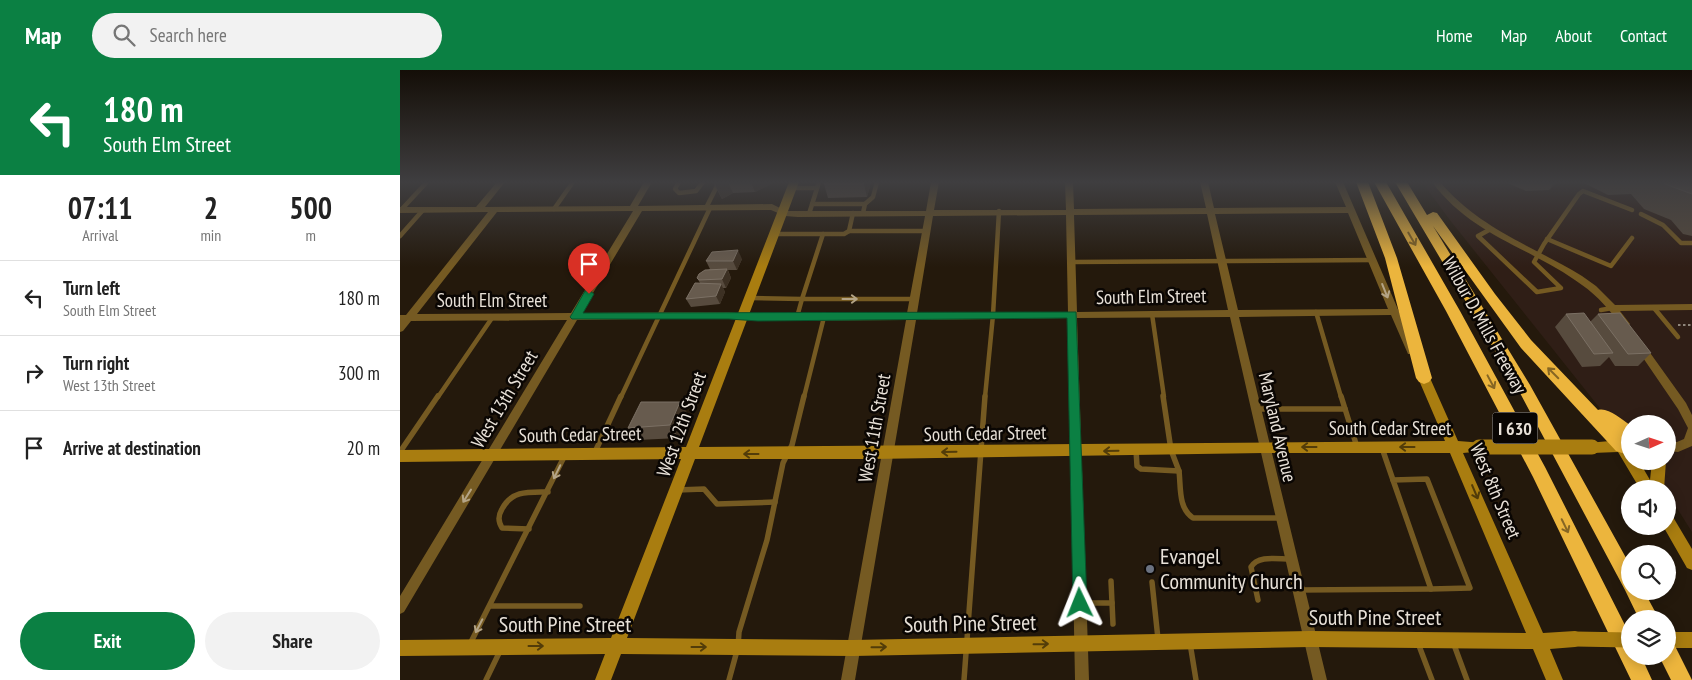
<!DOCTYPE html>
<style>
body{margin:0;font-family:"PT Sans Narrow",sans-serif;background:#f2f2f2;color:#222;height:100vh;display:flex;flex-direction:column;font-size:19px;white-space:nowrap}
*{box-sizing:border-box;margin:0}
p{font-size:16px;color:#767676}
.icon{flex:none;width:28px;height:28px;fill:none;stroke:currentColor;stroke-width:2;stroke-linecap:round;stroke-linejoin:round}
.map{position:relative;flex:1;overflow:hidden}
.drawer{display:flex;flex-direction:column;background:#fff;width:400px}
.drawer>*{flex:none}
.banner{background:#0b8043;color:#fff;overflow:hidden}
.needle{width:32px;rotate:87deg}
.buttons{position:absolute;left:1221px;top:345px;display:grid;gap:10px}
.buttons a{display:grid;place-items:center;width:55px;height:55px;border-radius:50%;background:#fff;box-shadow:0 2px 12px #0003;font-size:25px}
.pin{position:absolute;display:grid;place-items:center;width:42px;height:42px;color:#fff;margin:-51px -21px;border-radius:50% 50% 50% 0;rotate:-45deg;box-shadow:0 0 5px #0007}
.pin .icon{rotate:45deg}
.me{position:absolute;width:55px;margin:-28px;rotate:358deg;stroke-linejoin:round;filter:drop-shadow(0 0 4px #0008)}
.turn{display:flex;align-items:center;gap:18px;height:105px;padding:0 20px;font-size:22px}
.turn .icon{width:65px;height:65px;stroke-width:2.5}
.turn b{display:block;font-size:35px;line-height:42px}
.eta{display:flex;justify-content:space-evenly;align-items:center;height:85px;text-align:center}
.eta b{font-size:30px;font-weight:800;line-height:35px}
.primary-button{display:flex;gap:10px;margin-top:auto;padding:10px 20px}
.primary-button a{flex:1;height:58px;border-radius:30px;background:#0b8043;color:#fff;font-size:20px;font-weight:800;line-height:58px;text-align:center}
.primary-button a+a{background:#f2f2f2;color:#222}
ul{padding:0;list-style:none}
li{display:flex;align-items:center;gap:15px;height:75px;padding:0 20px;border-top:1px solid #e0e0e0}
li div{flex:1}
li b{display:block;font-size:19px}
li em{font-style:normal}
header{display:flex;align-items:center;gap:30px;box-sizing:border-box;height:70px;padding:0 25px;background:#0b8043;color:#fff}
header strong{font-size:24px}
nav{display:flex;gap:28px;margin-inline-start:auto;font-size:18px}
.search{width:350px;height:45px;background:#f2f2f2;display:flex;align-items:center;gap:12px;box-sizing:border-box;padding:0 18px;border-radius:28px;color:#767676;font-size:19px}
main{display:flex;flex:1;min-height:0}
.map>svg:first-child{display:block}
.education{fill:#2f1e16}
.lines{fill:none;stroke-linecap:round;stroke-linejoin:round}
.path{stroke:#8f867b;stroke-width:2;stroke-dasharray:2.5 2.5;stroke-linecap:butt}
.lane-far1{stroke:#755a22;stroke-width:4.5}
.lane{stroke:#755a22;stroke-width:5.5}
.street{fill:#755a22;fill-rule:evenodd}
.secondary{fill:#a97d10;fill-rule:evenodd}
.highway{fill:#ecb53d;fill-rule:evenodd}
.secondary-bridge{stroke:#a97d10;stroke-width:15}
.wall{fill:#574b3e}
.shaded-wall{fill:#3c3023}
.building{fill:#675b4e;stroke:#7b7064}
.oneway{stroke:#866623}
.oneway2{stroke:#b4a486}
.oneway3{stroke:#523c09}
.route{fill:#0b8043;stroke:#07532c}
.worship-dot{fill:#6b7280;stroke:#0a0603;stroke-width:2}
.labels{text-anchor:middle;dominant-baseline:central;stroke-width:5;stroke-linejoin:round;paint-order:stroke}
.shield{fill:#0a0603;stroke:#a59f98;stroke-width:1}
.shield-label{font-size:18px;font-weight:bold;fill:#e8e1d8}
.street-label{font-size:19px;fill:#e8e1d8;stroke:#0a0603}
.near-poi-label{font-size:22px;fill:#e8e1d8;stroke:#0a0603;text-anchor:start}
.near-street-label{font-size:22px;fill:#e8e1d8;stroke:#0a0603}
</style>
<header>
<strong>Map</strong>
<div class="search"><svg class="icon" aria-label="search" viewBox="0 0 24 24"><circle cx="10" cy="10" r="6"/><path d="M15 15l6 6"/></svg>Search here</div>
<nav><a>Home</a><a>Map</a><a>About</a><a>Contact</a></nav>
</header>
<main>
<section class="drawer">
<div class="banner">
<div class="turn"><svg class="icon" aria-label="left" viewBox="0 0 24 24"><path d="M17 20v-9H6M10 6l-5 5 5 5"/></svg><div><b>180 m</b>South Elm Street</div></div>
</div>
<div class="eta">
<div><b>07:11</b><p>Arrival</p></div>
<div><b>2</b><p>min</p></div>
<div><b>500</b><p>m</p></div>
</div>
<ul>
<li><svg class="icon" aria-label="left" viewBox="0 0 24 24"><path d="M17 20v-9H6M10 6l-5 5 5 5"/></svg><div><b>Turn left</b><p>South Elm Street</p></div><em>180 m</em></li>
<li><svg class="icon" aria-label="right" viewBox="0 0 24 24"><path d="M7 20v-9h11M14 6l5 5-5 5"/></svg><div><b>Turn right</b><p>West 13th Street</p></div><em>300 m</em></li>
<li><svg class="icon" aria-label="arrive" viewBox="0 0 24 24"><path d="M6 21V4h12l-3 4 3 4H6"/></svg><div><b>Arrive at destination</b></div><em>20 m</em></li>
</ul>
<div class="primary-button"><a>Exit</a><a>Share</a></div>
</section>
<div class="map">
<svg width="1292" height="610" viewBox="0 0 1292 610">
<rect width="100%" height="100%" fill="#24190c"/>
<path class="education" d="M1022 112H1292V462L1268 424V419H1265L1243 391H1268V354H1230V376L1049 149Z"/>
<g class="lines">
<path class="path" d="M1278 255H1292"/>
<g class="lane-far1">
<path d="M279 112 275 119 279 123 296 121 303 112"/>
<path d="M391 118H417"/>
<path d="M412 134H465"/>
<path d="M306 138 319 112"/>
<path d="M154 139 173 112"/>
<path d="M1 140 27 112"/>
<path d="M463 143 465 134 473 127 477 112"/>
<path d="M409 144 419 112"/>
<path d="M1241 144 1263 155 1281 173H1292"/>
<path d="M1089 160 1078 166 1137 222 1161 218 1134 192 1144 174 1179 124 1183 121 1232 140"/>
<path d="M449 161H526"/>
<path d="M374 164H444L449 161 453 143"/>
<path d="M423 164 402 229H515"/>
<path d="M0 166 23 140"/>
<path d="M1147 169 1211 196 1232 168"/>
<path d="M672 192 972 190"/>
<path d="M351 228 402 229 397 247"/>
<path d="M1254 238 1278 267"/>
<path d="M1201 240 1212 238"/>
<path d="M916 242 941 327"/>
<path d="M752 244 764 327"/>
<path d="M38 327 92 248"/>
<path d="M221 327 310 138"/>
<path d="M404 327 424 247"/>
<path d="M585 327 593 245 599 141"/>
</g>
<g class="lane">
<path d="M941 326 957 377"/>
<path d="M856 339H945"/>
<path d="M982 378 993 410"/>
<path d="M736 380 737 396 741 399 779 401 771 380 763 326"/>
<path d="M0 382 38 326"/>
<path d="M195 382 221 326"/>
<path d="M779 401C781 417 778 438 793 448H881"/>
<path d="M1027 409 1070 518 1031 519 993 410Z"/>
<path d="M277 420 304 419 317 434 375 432"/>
<path d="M129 459 102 458C98 451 98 446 102 439 112 420 129 422 148 422"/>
<path d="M711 511 713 554"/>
<path d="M752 512 758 569"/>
<path d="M899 520 1031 519"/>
<path d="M858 530 851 497C858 485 877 489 890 489"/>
<path d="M680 533H712"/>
<path d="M90 536H180"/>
<path d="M1053 572 1067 610"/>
<path d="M790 573 796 610"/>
<path d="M1018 573 1032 610"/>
<path d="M70 574 165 385"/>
<path d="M86 610 100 581"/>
<path d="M329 610 338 577 339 562 367 470 383 393 392 375 404 326"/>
<path d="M564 610 585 326"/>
</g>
<g class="street">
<path d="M97 112H105L85 137 230 136 244 112H252L238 136 372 134 386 141H526L531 112H539L534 140H666L665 112H673L674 139 806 138 800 112H808L814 138 946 137 935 112H943L1016 281 1014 284H1008L991 245 839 247 927 610H913L830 247 677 248 689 610H675L668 248 516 250 455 610H441L506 250 358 251 329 248 177 250 4 542 0 544V526L167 250 11 251 3 261 0 262V245H6L88 142 0 143V137H76ZM371 140 385 146 398 147 525 146 507 243 358 245 329 242 181 243 242 141ZM229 141H233L171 243 17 244 97 142ZM948 143 988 239 838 240 815 144ZM807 144 828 240 677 242 674 145ZM666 145 668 242 517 243 533 146Z"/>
<path d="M1032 112H1040C1080 159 1131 175 1182 206L1196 216 1215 235 1292 234V240L1220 241 1230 254 1228 256H1222C1210 241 1198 226 1182 215 1131 177 1073 167 1032 112Z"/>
<path d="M1240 272 1243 273 1286 333 1292 345V376L1278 382 1268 381V373L1277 372 1284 369 1288 358 1278 339 1237 279 1235 276 1237 273Z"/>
</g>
<g class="secondary">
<path d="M389 112H399L299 377 1045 371 1018 308 1020 305H1028L1030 308 1058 371 1084 373 1086 377 1084 381 1063 383 1143 563 1175 561 1181 563 1183 569 1181 575 1175 577 1150 579 1163 610H1146L1133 579 910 577 453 586 221 584 211 610H195L205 584 0 586V570L211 568 281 389 0 392V380L286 377ZM864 383H1050L1126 563 910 561 453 570 227 568 295 389H472Z"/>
<path d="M1222 370 1227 372 1230 378V391H1239L1250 410 1252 391H1266L1264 419H1240L1218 382 1192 383 1187 381 1185 377 1187 373Z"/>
<path d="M1268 445 1273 447 1292 479V500L1287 498 1263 456H1268Z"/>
<rect x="1268" y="562" width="24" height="16"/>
</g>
<g class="highway">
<path d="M956 112H968L997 188 1032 308 1029 312 1024 314 1019 312 1016 308 985 188Z"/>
<path d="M974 112H986L1060 241 1145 397 1230 565V586H1241L1252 610H1231L1133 407 1046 241Z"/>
<path d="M995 112H1007L1027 145 1033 142 1037 143 1095 224 1131 270 1198 340C1208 337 1221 349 1230 355V370L1224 368 1230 376 1228 381 1222 383 1216 381 1121 278 1033 156 1130 315 1230 495V521H1244L1259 549H1239L1225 520 1120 323Z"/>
<path d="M1268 573 1275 576 1292 610H1271L1259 586H1268Z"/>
</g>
<g class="secondary-bridge">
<path d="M1079 377H1192"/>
<path d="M1175 569 1230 570"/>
</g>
</g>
<g class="wall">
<path d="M313 112H372L371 114 355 122 333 123 322 129Z"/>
<path d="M471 112 467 127 428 128 424 114Z"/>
<path d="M1105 112H1157L1149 120 1126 121Z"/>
<path d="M1182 112H1292V166L1283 164 1271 150 1244 139 1231 124 1208 125Z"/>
<path d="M342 189 337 200H328L331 208 326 218H323L325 222 320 234 291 237 286 229 300 213 297 208 310 199 306 191Z"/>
<path d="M1166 244 1190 252 1198 244 1251 283 1238 296H1215L1209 287 1200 296 1182 297 1155 257Z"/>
<path d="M288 344 279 368 238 370 228 358Z"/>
</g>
<g class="shaded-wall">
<path d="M314 112H328L333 123 322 129Z"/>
<path d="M351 112H372L371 114 355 122Z"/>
<path d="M464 112H471L467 127 464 114Z"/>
<path d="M1155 112H1157L1149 120Z"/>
<path d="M338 180 342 189 337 200 333 191Z"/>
<path d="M327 199 331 208 326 218 322 209Z"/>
<path d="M321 214 325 222 320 234 316 226Z"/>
<path d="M280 332 288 344 279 368 270 355Z"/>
</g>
<g class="building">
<path d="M425 112H464V114H424Z"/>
<path d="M1262 112H1292V124L1265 114Z"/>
<path d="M338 180 333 191H306L312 182Z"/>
<path d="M327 199 322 209 299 210 297 208 299 204 305 200Z"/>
<path d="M295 213 321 214 316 226 286 229Z"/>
<path d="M1184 243 1213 283 1194 284 1166 244Z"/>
<path d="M1220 243 1251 283 1228 284 1198 244Z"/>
<path d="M241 332H280L270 355 228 358Z"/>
</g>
<defs><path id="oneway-shaft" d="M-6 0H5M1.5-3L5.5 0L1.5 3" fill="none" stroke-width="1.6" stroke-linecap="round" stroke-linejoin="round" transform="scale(1.25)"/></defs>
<g class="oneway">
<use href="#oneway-shaft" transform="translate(1012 169) rotate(60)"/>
<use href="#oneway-shaft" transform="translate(1153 303) rotate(-135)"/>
<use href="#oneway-shaft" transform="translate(1091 312) rotate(62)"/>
<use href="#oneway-shaft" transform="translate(1165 456) rotate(64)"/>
</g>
<g class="oneway2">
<use href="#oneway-shaft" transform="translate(985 221) rotate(68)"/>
<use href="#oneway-shaft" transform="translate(450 229)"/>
<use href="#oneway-shaft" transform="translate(157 402) rotate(116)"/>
<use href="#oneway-shaft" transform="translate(67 426) rotate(122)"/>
<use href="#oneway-shaft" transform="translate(79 556) rotate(117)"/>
</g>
<g class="oneway3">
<use href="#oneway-shaft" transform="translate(909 377) rotate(-180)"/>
<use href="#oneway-shaft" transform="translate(1007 377) rotate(180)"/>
<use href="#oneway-shaft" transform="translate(711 381) rotate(179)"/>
<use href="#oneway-shaft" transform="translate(549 382) rotate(179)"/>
<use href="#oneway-shaft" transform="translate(351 384) rotate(180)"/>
<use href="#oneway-shaft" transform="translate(1075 422) rotate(67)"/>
<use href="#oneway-shaft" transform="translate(641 574) rotate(-1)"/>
<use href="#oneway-shaft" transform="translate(136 576)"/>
<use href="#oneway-shaft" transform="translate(299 577)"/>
<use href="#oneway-shaft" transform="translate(479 577) rotate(-1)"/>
</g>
<linearGradient id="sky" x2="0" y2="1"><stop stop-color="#140e07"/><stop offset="0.57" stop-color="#3f3e40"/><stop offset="1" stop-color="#3f3e40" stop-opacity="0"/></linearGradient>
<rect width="1292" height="197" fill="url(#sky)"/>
<path class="route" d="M189 220 194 224 183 243 676 242 687 533 685 538 680 540 675 538 673 533 667 248 358 251 329 249H172L170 247 172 244 185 221Z"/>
<circle class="worship-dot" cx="750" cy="499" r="5"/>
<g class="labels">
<rect class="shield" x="1092.5" y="342.5" width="45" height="31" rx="4"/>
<g class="shield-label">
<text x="1115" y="358">I 630</text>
</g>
<g class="street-label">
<text transform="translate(751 226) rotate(-1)">South Elm Street</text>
<text x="92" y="230">South Elm Street</text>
<text transform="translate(1085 255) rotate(61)">Wilbur D. Mills Freeway</text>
<text transform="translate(104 329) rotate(-59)">West 13th Street</text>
<text transform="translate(281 354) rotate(-70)">West 12th Street</text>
<text transform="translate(878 357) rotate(77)">Maryland Avenue</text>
<text transform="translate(474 358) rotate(-80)">West 11th Street</text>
<text x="990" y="358">South Cedar Street</text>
<text transform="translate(585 363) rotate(-1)">South Cedar Street</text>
<text transform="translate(180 364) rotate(-1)">South Cedar Street</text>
<text transform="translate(1096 421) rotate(67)">West 8th Street</text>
</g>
<g class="near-poi-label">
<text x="760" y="486">Evangel<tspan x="760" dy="25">Community Church</tspan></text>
</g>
<g class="near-street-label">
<text x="975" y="547">South Pine Street</text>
<text transform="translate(570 553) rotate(-1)">South Pine Street</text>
<text x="165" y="554">South Pine Street</text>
</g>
</g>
</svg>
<div class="buttons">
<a><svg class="needle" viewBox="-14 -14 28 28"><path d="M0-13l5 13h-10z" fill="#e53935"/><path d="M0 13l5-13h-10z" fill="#767676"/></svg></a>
<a><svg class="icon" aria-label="sound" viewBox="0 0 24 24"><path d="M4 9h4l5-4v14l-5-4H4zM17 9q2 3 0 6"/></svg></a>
<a><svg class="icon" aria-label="search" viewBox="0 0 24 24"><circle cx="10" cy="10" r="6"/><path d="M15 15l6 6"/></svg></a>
<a><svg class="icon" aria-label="layers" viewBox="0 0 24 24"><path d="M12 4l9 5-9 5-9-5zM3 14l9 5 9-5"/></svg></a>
</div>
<div class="pin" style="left:189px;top:224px;background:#d93025"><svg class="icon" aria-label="arrive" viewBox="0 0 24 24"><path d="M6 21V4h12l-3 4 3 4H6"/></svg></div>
<svg class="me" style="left:680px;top:533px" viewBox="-20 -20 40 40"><path d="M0-17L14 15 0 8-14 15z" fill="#0b8043" stroke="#fff" stroke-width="4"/></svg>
</div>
</main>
